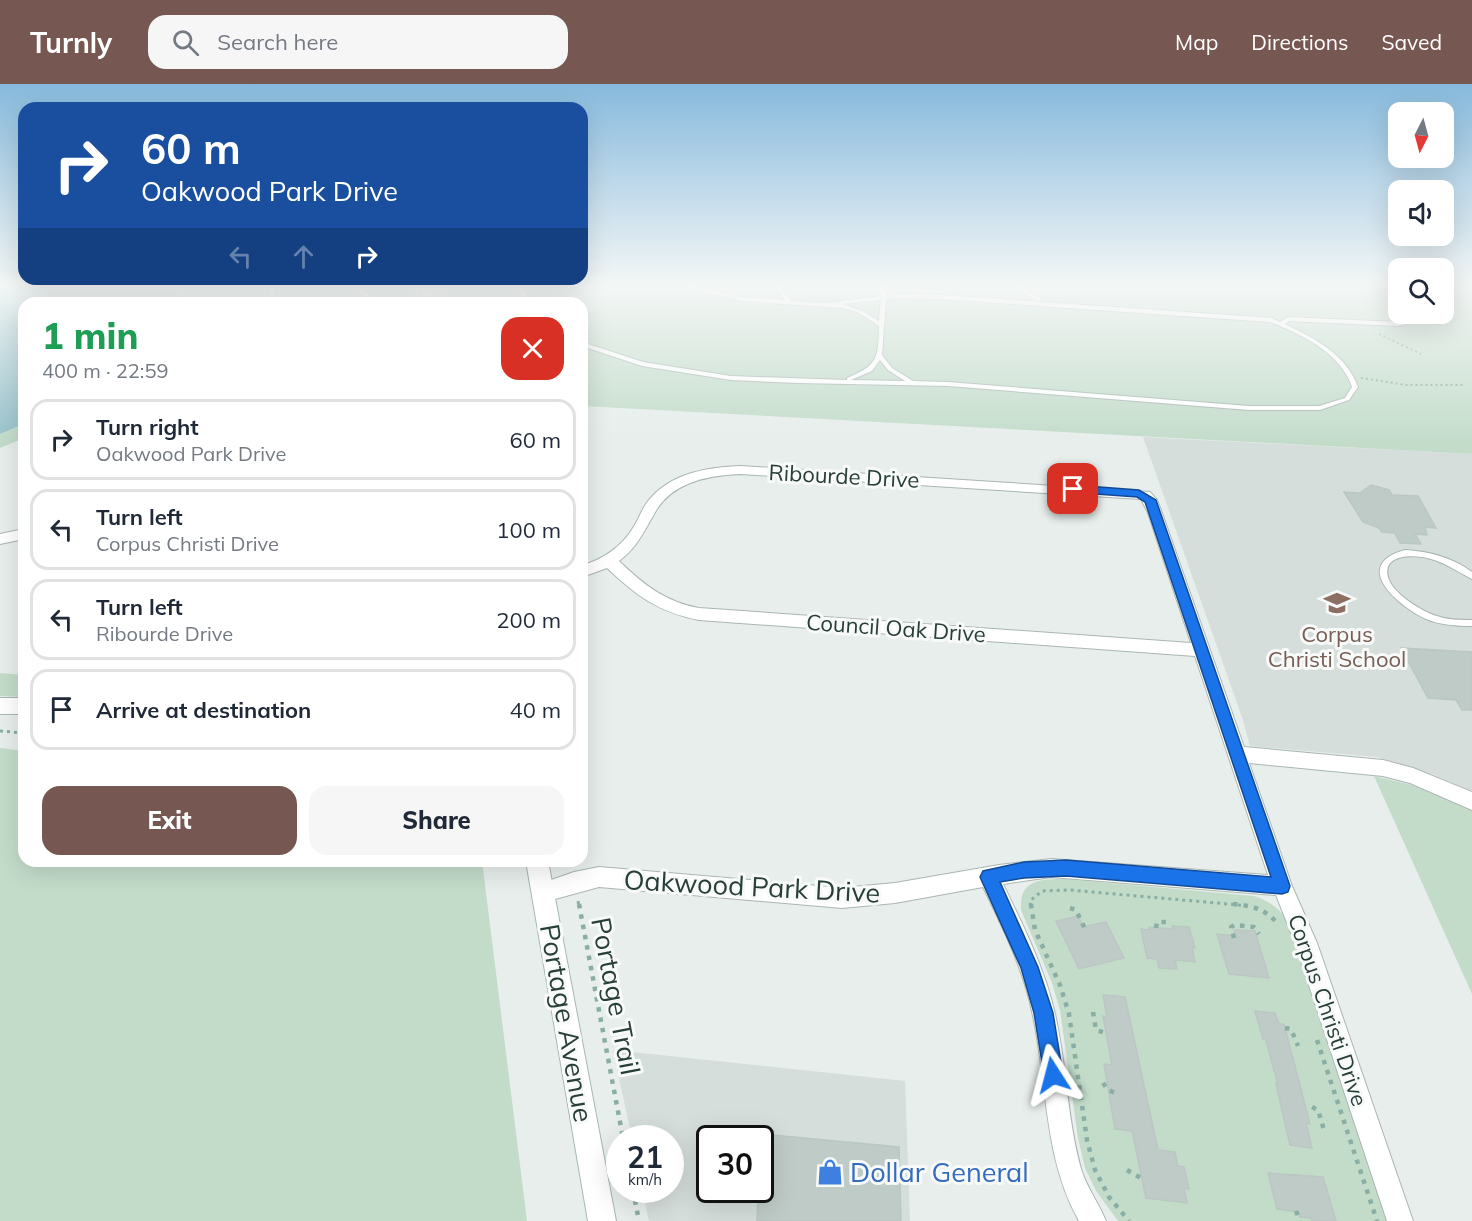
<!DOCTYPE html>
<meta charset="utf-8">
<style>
body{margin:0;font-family:Mulish,sans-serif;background:#f6f6f7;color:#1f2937;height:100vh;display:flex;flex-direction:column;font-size:22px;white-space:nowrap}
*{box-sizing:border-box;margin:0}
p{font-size:20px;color:#747a83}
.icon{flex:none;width:33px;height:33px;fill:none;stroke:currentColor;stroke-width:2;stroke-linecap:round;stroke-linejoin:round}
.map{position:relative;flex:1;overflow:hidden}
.sheet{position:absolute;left:18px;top:213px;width:570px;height:570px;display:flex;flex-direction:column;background:#fff;border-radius:18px;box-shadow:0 6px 24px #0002}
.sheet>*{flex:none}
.top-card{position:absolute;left:18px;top:18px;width:570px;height:183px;border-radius:18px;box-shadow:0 6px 24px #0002;background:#1a4fa0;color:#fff;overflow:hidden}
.needle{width:39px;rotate:186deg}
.fabs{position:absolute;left:1388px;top:18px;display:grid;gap:12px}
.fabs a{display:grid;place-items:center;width:66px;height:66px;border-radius:12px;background:#fff;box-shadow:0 6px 24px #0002;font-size:30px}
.speed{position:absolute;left:606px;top:1041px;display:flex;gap:12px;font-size:30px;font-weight:700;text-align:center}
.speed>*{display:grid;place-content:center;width:78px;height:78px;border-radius:50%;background:#fff;box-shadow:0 6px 24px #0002;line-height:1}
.speed small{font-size:15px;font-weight:400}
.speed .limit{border:3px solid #111;border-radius:9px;background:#fff;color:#111}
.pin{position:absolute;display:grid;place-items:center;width:51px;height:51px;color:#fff;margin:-26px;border-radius:12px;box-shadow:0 3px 9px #0006}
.me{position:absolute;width:66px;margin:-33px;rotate:351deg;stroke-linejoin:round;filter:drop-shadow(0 0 4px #0008)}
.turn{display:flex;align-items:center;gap:21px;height:126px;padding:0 24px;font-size:27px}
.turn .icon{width:78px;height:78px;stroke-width:2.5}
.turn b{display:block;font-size:42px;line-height:51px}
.lanes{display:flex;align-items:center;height:57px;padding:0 24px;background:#0003;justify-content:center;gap:30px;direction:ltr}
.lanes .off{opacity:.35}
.round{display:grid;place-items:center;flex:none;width:63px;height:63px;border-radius:18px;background:#f6f6f7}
.head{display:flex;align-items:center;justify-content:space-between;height:102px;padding:0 24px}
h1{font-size:36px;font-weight:800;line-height:45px;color:#1e9e55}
.cta{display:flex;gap:12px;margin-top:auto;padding:12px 24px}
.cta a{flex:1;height:69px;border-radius:18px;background:#775751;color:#fff;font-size:24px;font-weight:800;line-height:69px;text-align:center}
.cta a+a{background:#f6f6f7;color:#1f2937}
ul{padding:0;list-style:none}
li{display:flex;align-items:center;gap:18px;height:81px;margin:0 12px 9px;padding:0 12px;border:3px solid #e0e1e3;border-radius:18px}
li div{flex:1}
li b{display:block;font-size:22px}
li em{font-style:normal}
header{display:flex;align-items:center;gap:36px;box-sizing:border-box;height:84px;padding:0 30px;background:#775751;color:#fff}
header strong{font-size:28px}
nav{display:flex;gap:33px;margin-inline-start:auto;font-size:21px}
.search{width:420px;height:54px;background:#f6f6f7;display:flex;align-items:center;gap:15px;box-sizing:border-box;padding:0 21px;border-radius:18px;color:#747a83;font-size:22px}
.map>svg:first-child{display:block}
.built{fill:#d5deda;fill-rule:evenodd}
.green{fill:#c3dcca}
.water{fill:#96c2cc}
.building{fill:#bfcbc7;stroke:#bac7c2;stroke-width:1.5}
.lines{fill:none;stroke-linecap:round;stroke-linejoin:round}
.lane-casing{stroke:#aab6b2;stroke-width:2}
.street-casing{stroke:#aab6b2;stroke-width:2}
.secondary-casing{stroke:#a6b8b3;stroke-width:2}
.path-far2{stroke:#8baea4;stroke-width:2;stroke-dasharray:2 3;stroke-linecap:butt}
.path-far1{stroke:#8baea4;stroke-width:3;stroke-dasharray:3 4;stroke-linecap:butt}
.path{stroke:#8baea4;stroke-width:4.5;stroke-dasharray:4.5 6;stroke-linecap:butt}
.lane{fill:#fff;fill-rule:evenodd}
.street{fill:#fff;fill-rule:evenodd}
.secondary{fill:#fff;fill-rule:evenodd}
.route{fill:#1a73e8;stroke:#114b97;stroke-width:1.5}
.labels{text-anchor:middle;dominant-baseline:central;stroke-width:6;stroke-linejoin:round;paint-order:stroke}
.street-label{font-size:22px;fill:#273e39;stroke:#f7faf9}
.education-label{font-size:22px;fill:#785e54;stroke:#f7faf9}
.near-street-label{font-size:27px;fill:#273e39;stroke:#f7faf9}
.near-shop-label{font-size:27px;fill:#366cbe;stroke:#f7faf9;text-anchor:start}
</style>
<header>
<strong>Turnly</strong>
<div class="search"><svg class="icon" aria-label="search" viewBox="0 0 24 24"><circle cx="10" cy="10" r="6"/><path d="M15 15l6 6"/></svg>Search here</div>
<nav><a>Map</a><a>Directions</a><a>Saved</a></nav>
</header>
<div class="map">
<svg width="1472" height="1137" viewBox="0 0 1472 1137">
<rect width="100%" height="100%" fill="#e7eeeb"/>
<g class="built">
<path d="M1143 353 1472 370V707L1432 690 1377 673 1250 662 1243 636Z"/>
<path d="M613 966 905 997 910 1137H649L642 1106H670V1054H632ZM710 1054H760V1106H710Z"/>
</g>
<g class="green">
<path d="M177 200H413L416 219H176L180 203Z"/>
<path d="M440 200H1398V230H1443V200H1472V370L582 322V219H444Z"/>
<path d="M24 340V354L0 364V350Z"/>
<path d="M0 589 24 591V613L0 612Z"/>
<path d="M0 664 24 667V777H482L527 1137H0Z"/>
<path d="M1374 692 1412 701 1472 727V910Z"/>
<path d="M1065 795 1254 812C1269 817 1279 824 1288 837L1392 1137H1118L1096 1107 1085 1084 1078 1054 1060 926 1052 899 1021 826C1019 795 1041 795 1065 795Z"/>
</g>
<path class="water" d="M0 200H177L180 203 176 219H24V340L0 350Z"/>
<g class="building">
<path d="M1371 401 1389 406 1392 411 1418 412 1436 444 1425 443 1427 451 1415 450 1421 460 1400 459 1395 449 1382 448 1379 444 1363 438 1344 408 1360 409Z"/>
<path d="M1401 564 1472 568V626H1462L1456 616 1428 614Z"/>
<path d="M1078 832 1083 843 1106 838 1124 874 1079 885 1056 837Z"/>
<path d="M1172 842 1189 843 1195 864 1192 863 1195 878 1175 876 1177 885 1159 884 1157 875 1147 874 1141 845 1149 846V843L1173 845Z"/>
<path d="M1234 846 1255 847 1269 894 1229 890 1217 850 1236 852Z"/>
<path d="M1103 911 1125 913 1158 1066 1175 1068 1178 1082 1184 1083 1189 1105 1184 1104 1187 1119 1146 1114 1132 1047 1115 1045 1104 980 1112 981 1103 932 1107 933Z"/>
<path d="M1255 927 1275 929 1279 940H1284L1310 1040 1306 1039 1312 1064 1290 1061 1276 1000 1278 1001 1266 956 1263 955Z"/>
<path d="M762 1050 899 1063 901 1137H757L758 1106H760Z"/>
<path d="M1268 1089 1323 1093 1336 1137H1312L1311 1134 1300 1133 1299 1128 1277 1125Z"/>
</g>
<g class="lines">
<g class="lane-casing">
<g id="lane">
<path d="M266 200H272L273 203 283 200H293L274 206 279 219H273Z"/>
<path d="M351 200H357L378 219H372Z"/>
<path d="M514 200H520L532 219H526Z"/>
<path d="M671 200H682L741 213 785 216 772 200H778L791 217 827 219 881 212 879 200H885L886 212 897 210 942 211 1271 234 1280 238 1288 233 1398 238 1410 236 1419 230H1425L1414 238 1398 242 1289 237 1285 240C1314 254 1347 271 1358 303L1349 316 1320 326H1249L948 302 798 299 731 296 642 282 582 262V258L643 278 731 292 847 296V294C879 281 878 273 879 242L859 229 844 224 741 217ZM897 214 942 215 1270 238C1301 250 1341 269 1352 303L1345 314 1319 322H1249L948 298 913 297 892 284 882 271 886 215ZM881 216 879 237 863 227 842 220ZM880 276 888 286 905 297 851 296 872 287Z"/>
<path d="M1014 200H1020L1021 203 1043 216 1038 217 1017 205Z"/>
<path d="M1405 466C1429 467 1453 474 1472 488V495C1458 488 1446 479 1431 475 1415 470 1379 469 1389 496 1395 511 1424 529 1440 533 1450 536 1461 536 1472 536V542C1456 542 1440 541 1426 535 1398 522 1350 481 1405 466Z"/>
</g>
</g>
<g class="street-casing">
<g id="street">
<path d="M741 382 1150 408 1157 416 1162 429 1244 663 1383 676 1413 684 1472 708V726L1410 699 1383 692 1249 679 1292 802 1317 859 1413 1137H1387L1295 859 1276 811 1051 793 1003 800C1023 841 1045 885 1055 930 1067 982 1067 1037 1082 1088 1088 1105 1099 1120 1106 1137H1079C1043 1073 1048 1001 1033 932 1024 886 1003 844 983 803L895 819 842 824 599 803 544 818 537 815 534 808 537 801 574 788 599 783 842 804 895 799 999 781 1051 775 1268 791 1195 572 699 536C658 528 637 512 607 484L582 493V481C603 476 622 462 633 444 639 435 642 424 649 416 671 389 708 383 741 382ZM741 390 1141 415 1148 429 1191 559 699 524C665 518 643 500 619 477 638 463 645 445 657 425 675 397 711 391 741 390Z"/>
<path d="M24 445V455L0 460V450Z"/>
</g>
</g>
<g class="secondary-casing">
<g id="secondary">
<path d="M420 200H432L435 219H423Z"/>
<rect x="0" y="614" width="24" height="16"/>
<path d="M526 777H548L616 1137H588Z"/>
</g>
</g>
<g class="path-far2">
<path d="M1379 250 1421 270"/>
<path d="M1361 294 1406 301H1464"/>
</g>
<g class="path-far1">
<path d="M0 647 24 649"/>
<path d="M578 817 579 822"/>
<path d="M1030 822 1031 816 1042 807 1070 806 1250 822"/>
</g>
<g class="path">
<path d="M579 820 623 1054"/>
<path d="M1031 820 1035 846 1060 901 1069 930 1087 1056 1095 1086 1109 1113 1129 1137"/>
<path d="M1233 820C1254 822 1265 825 1279 841"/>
<path d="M1070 824 1076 826 1085 845"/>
<path d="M1156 844 1157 838H1171"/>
<path d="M1234 854 1231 843 1234 841 1254 843 1259 850"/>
<path d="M1093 928 1096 946 1106 949"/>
<path d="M1285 944 1291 945 1298 962"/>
<path d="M1317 956 1377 1137"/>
<path d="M1103 999 1108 1006 1118 1010"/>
<path d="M1312 1023 1318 1026 1324 1046"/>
<path d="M1127 1086 1141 1094"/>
<path d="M633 1106 639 1137"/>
<path d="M1296 1127 1300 1137"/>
</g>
<use href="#lane" class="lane"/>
<use href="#street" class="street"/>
<use href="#secondary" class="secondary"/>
</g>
<linearGradient id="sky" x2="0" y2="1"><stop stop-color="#87badd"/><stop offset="0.56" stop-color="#f4f7f6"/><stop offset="1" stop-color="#f4f7f6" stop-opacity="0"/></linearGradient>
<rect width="1472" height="359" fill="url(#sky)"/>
<path class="route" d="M1073 401 1139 406 1156 416 1290 802 1288 808 1282 810 1066 792 1024 794 1000 798 1038 883 1053 929 1063 991 1060 997 1053 1000 1047 997 1044 991 1034 929 1021 884 980 793 983 787 1024 778 1066 776 1271 793 1145 418 1137 413 1069 408V402Z"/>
<defs>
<g id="school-bare" transform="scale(2.07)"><path d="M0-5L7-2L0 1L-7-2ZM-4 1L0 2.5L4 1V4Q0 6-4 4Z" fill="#8d6e63" stroke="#f7faf9" stroke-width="2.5" paint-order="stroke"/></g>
<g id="shop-bare" transform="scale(2.07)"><path d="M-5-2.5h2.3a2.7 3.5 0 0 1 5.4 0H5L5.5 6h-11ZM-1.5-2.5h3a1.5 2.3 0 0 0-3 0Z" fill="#3f7fe0" stroke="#f7faf9" stroke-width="2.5" paint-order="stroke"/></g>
</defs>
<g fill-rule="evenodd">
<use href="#school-bare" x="1337" y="519"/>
<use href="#shop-bare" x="830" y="1088"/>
</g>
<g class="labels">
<g class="street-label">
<text transform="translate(844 392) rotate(3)">Ribourde Drive</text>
<text transform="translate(896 544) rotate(4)">Council Oak Drive</text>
<text transform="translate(1328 926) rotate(71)">Corpus Christi Drive</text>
</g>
<g class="education-label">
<text x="1337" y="550">Corpus<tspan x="1337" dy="25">Christi School</tspan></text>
</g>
<g class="near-street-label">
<text transform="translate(752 802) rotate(3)">Oakwood Park Drive</text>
<text transform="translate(616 912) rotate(79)">Portage Trail</text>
<text transform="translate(567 939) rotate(80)">Portage Avenue</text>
</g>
<g class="near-shop-label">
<text x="850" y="1088">Dollar General</text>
</g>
</g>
</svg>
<div class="fabs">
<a><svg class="needle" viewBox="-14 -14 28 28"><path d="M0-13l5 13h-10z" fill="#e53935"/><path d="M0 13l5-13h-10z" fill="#747a83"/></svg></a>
<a><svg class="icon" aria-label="sound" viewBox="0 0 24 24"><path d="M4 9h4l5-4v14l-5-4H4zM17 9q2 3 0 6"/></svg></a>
<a><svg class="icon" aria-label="search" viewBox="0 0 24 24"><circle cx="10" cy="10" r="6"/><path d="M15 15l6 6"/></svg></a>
</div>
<div class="speed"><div>21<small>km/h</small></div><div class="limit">30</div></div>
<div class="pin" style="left:1073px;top:405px;background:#d93025"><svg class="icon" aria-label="arrive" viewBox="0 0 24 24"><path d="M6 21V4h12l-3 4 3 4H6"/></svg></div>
<svg class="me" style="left:1053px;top:991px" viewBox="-20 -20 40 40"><path d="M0-17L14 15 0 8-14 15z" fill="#1a73e8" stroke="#fff" stroke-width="4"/></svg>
<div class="top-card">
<div class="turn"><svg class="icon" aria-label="right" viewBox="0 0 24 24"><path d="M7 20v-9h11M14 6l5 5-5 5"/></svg><div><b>60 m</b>Oakwood Park Drive</div></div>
<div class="lanes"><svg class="icon off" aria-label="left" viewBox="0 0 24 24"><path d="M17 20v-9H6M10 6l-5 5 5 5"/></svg><svg class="icon off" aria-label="ahead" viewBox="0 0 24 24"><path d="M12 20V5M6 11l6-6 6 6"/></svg><svg class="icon" aria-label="right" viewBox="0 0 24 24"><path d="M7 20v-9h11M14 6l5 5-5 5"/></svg></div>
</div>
<section class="sheet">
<div class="head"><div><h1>1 min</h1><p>400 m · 22:59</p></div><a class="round" style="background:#d93025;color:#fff"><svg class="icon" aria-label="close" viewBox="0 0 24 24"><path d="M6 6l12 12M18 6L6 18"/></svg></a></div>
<ul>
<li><svg class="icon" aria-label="right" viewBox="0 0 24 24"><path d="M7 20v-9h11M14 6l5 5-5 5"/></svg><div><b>Turn right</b><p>Oakwood Park Drive</p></div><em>60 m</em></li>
<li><svg class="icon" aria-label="left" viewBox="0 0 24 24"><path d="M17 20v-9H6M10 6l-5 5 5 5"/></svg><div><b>Turn left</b><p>Corpus Christi Drive</p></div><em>100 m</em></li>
<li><svg class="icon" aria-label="left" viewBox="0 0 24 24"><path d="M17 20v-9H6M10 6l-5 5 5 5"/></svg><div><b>Turn left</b><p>Ribourde Drive</p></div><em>200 m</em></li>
<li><svg class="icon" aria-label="arrive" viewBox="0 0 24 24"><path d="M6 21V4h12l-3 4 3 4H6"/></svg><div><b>Arrive at destination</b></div><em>40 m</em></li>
</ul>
<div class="cta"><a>Exit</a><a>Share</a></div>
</section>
</div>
